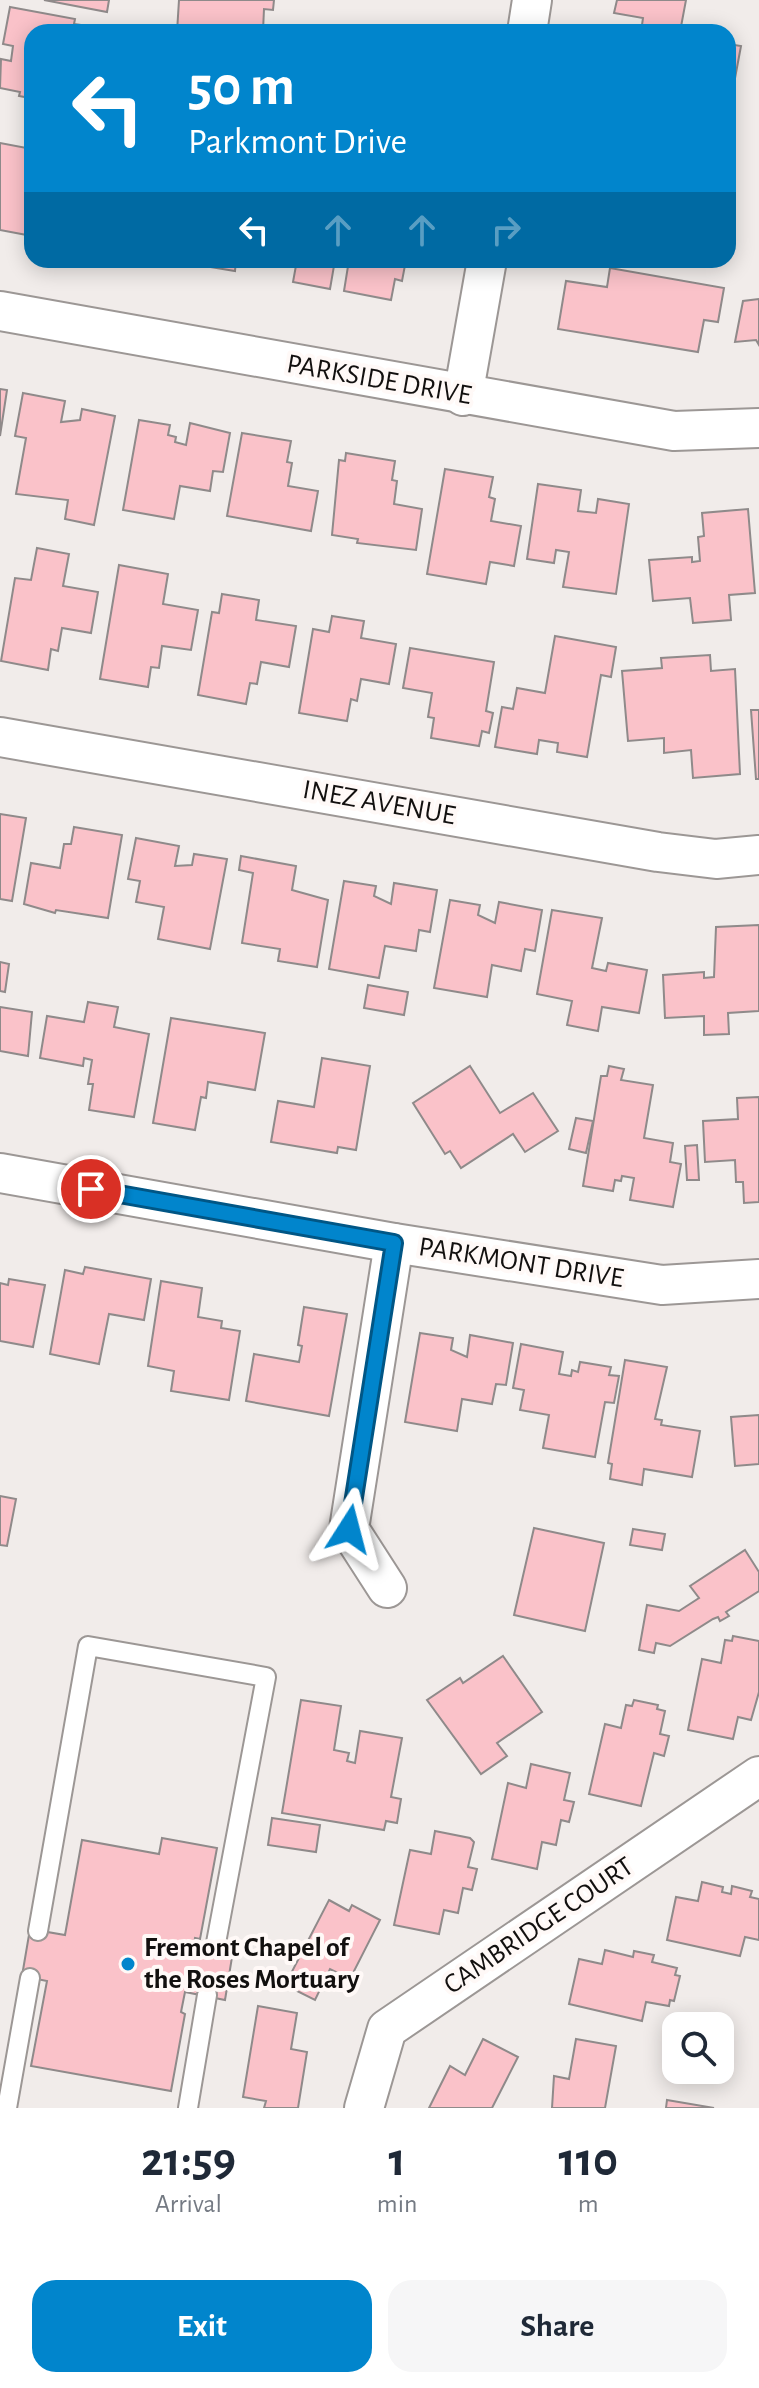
<!DOCTYPE html>
<style>
body{margin:0;font-family:"Alegreya Sans",sans-serif;background:#f6f6f7;color:#1f2937;height:100vh;display:flex;flex-direction:column;font-size:30px;white-space:nowrap}
*{box-sizing:border-box;margin:0}
p{font-size:26px;color:#747a83}
.icon{flex:none;width:44px;height:44px;fill:none;stroke:currentColor;stroke-width:2;stroke-linecap:round;stroke-linejoin:round}
.map{position:relative;height:2108px;overflow:hidden}
.drawer{display:flex;flex-direction:column;background:#fff;flex:1}
.drawer>*{flex:none}
.hud{position:absolute;left:24px;top:24px;width:712px;height:244px;border-radius:24px;box-shadow:0 4px 20px #0003;background:#0185cc;color:#fff;overflow:hidden}
.buttons{position:absolute;left:662px;top:2012px;display:grid;gap:16px}
.buttons a{display:grid;place-items:center;width:72px;height:72px;border-radius:16px;background:#fff;box-shadow:0 4px 20px #0003;font-size:40px}
.pin{position:absolute;display:grid;place-items:center;width:68px;height:68px;color:#fff;margin:-34px;border:4px solid #fff;border-radius:50%;box-shadow:0 2px 8px #0007}
.me{position:absolute;width:88px;margin:-44px;rotate:9deg;stroke-linejoin:round;filter:drop-shadow(0 0 6px #0008)}
.turn{display:flex;align-items:center;gap:28px;height:168px;padding:0 32px;font-size:36px}
.turn .icon{width:104px;height:104px;stroke-width:2.5}
.turn b{display:block;font-size:56px;line-height:68px}
.lanes{display:flex;align-items:center;height:76px;padding:0 32px;background:#0003;justify-content:center;gap:40px;direction:ltr}
.lanes .off{opacity:.35}
.eta{display:flex;justify-content:space-evenly;align-items:center;height:136px;text-align:center}
.eta b{font-size:48px;font-weight:700;line-height:56px}
.action{display:flex;gap:16px;margin-top:auto;padding:16px 32px}
.action a{flex:1;height:92px;border-radius:24px;background:#0185cc;color:#fff;font-size:32px;font-weight:700;line-height:92px;text-align:center}
.action a+a{background:#f6f6f7;color:#1f2937}
.map>svg:first-child{display:block}
.building{fill:#fac2c9;stroke:#8f8a8a;stroke-width:2}
.lines{fill:none;stroke-linecap:round;stroke-linejoin:round}
.lane-casing{stroke:#9c9795;stroke-width:22}
.street-casing{stroke:#9c9795;stroke-width:42}
.lane{stroke:#fff;stroke-width:18}
.street{stroke:#fff;stroke-width:38}
.route-casing{stroke:#015685;stroke-width:20}
.route{stroke:#0185cc;stroke-width:14}
.poi-dot{fill:#0185cc;stroke:#fff9f7;stroke-width:3}
.labels{text-anchor:middle;dominant-baseline:central;stroke-width:8;stroke-linejoin:round;paint-order:stroke}
.street-label{font-size:28px;fill:#12100f;stroke:#fff9f7}
.poi-label{font-size:28px;font-weight:bold;fill:#12100f;stroke:#fff9f7;text-anchor:start}
</style>
<div class="map">
<svg width="759" height="2108" viewBox="0 0 759 2108">
<rect width="100%" height="100%" fill="#f1ecea"/>
<g class="building">
<path d="M44 0H109L107 12Z"/>
<path d="M179 0H274L273 10 264 9 263 31 177 32Z"/>
<path d="M617 0H686L680 32H641L643 18 614 13Z"/>
<path d="M10 7 75 19 74 24 103 28 102 32H32V92L30 98 19 96 20 92 0 88 1 59 11 61 13 46 3 44Z"/>
<path d="M728 44 741 46 730 105H728Z"/>
<path d="M0 143 32 149V236L0 230Z"/>
<path d="M199 260H236L235 271 198 265Z"/>
<path d="M297 260H335L330 289 293 282Z"/>
<path d="M349 260H406L402 281 395 279 391 300 344 291Z"/>
<path d="M610 268 724 288 718 322 704 320 698 352 558 329 566 281 607 287Z"/>
<path d="M759 299V345L756 340 735 342 743 301Z"/>
<path d="M0 389 7 390 0 436Z"/>
<path d="M23 393 65 401 61 422 80 420 82 409 115 416 94 525 65 519 68 500 16 494 26 438 15 436Z"/>
<path d="M139 420 170 425 168 435 176 437 175 442 186 445 190 423 230 433 223 472 213 471 210 491 180 486 174 519 123 510Z"/>
<path d="M242 433 291 441 287 462 292 463 288 486 318 491 311 531 227 516Z"/>
<path d="M346 453 395 461 392 480 397 481 394 504 422 509 416 550 357 543 358 539 332 535 339 460 345 461Z"/>
<path d="M445 469 493 477 489 497 495 499 491 521 521 526 514 566 490 562 486 584 427 574Z"/>
<path d="M538 484 581 490 578 511 596 513 598 499 629 504 616 594 563 587 569 552 556 550 554 563 527 559Z"/>
<path d="M748 509 755 593 729 595 731 620 693 623 690 598 653 601 649 560 692 557V562L700 561 698 537 704 536 702 513Z"/>
<path d="M37 548 69 554 63 586 98 592 91 633 62 628 58 651 51 649 48 670 1 661 15 578 31 580Z"/>
<path d="M119 565 168 574 163 604 198 610 191 650 162 646 159 668 151 667 148 687 100 679Z"/>
<path d="M222 594 259 600 256 620 296 626 289 667 261 662 257 684 250 683 246 704 198 695 212 612 219 613Z"/>
<path d="M332 616 364 621 361 638 396 644 389 684 361 679 357 701 351 699 347 721 299 713 313 629 329 632Z"/>
<path d="M555 636 616 647 611 677 601 675 587 757 557 752 558 743 539 740 537 754 495 747 502 707 513 709 517 688 545 693Z"/>
<path d="M410 648 494 662 486 711 493 713 489 733 482 731 479 746 431 738 434 718 428 717 432 693 403 688Z"/>
<path d="M710 655 711 671 735 669 740 774 693 778 691 750 664 753V738L628 741 622 671 662 668 661 658Z"/>
<path d="M751 710H759V779H756Z"/>
<path d="M0 814 26 818 12 901 0 899Z"/>
<path d="M74 827 122 835 108 918 56 910 55 913 24 904 31 863 60 868 64 844H71Z"/>
<path d="M136 838 179 846 175 866 192 865 194 854 227 859 210 949 158 939 164 907 136 902 140 881 128 879Z"/>
<path d="M241 856 296 866 292 890 328 900 317 967 278 961 280 949 242 943 253 873 239 870Z"/>
<path d="M344 881 376 886 374 896 391 904 394 883 437 890 430 932 419 930 416 951 385 946 379 978 329 969Z"/>
<path d="M450 900 480 905 478 915 495 923 499 902 542 910 535 951 525 949 521 971 492 965 487 997 434 988Z"/>
<path d="M552 910 602 918 592 968 606 971 608 963 647 970 639 1013 602 1007 598 1031 567 1025 572 1001 537 994Z"/>
<path d="M759 925V1011L728 1013 729 1034 704 1035V1016L665 1018 663 975 704 972V978L714 977 716 927Z"/>
<path d="M0 962 9 964 5 992 0 991Z"/>
<path d="M368 985 408 992 404 1015 364 1008Z"/>
<path d="M88 1002 118 1007 114 1027 149 1034 134 1117 89 1110 93 1084H88L92 1060 84 1058 83 1066 40 1058 47 1016 84 1022Z"/>
<path d="M0 1007 32 1012 28 1056 0 1051Z"/>
<path d="M171 1018 265 1033 255 1090 208 1082 206 1098 201 1097 195 1130 153 1123Z"/>
<path d="M322 1058 370 1066 356 1150 338 1147 337 1153 271 1142 278 1101 314 1107Z"/>
<path d="M470 1066 500 1113 533 1093 558 1131 525 1152 513 1134 461 1168 450 1151 445 1154 413 1103Z"/>
<path d="M609 1066 624 1069 621 1080 653 1085 644 1138 673 1143 670 1162 681 1164 673 1207 630 1200 634 1178 622 1176 621 1181 615 1180 613 1191 583 1186 601 1076H607Z"/>
<path d="M759 1097V1202L744 1203 743 1182H736L735 1160 705 1162 703 1121 738 1119 737 1098Z"/>
<path d="M576 1118 593 1121 586 1153 569 1149Z"/>
<path d="M697 1145 699 1180H687L685 1146Z"/>
<path d="M85 1267 151 1279 144 1320 109 1314 99 1364 50 1354 65 1270 83 1274Z"/>
<path d="M9 1279 45 1285 33 1347 0 1341V1283L8 1285Z"/>
<path d="M161 1281 202 1288 198 1317 222 1321 221 1328 240 1331 229 1400 171 1391 174 1371 148 1366Z"/>
<path d="M304 1307 347 1314 329 1416 246 1401 254 1354 299 1362 302 1346 298 1345Z"/>
<path d="M420 1333 453 1338 451 1350 467 1357 470 1335 513 1343 506 1385 496 1384 492 1404 462 1399 457 1431 405 1422Z"/>
<path d="M521 1344 563 1352 559 1374 571 1376 572 1370 578 1372 580 1362 611 1367 609 1375 619 1376 614 1403 605 1402 595 1457 543 1448 549 1415 520 1410 524 1390 513 1388Z"/>
<path d="M625 1360 667 1367 655 1419 662 1420 661 1425 700 1431 692 1477 644 1469 642 1485 610 1479 612 1464 608 1463Z"/>
<path d="M759 1415V1464L735 1466 731 1417Z"/>
<path d="M0 1496 16 1499 7 1546 0 1545Z"/>
<path d="M534 1528 604 1543 585 1631 514 1615Z"/>
<path d="M633 1529 665 1534 662 1550 630 1545Z"/>
<path d="M745 1550 759 1572V1591L726 1612 729 1616 720 1621 718 1617 713 1619 670 1646 656 1643 654 1653 639 1650 647 1605 679 1611 699 1598 690 1586Z"/>
<path d="M733 1636 759 1641V1692L751 1720 738 1717 733 1739 688 1730 702 1659 721 1663 725 1640 732 1641Z"/>
<path d="M503 1656 542 1712 497 1743 507 1756 481 1774 427 1700 460 1678 463 1683Z"/>
<path d="M301 1700 341 1706 334 1750 349 1753 347 1761 355 1763 360 1731 402 1738 391 1797 401 1799 397 1823 386 1821 384 1830 282 1813Z"/>
<path d="M634 1700 658 1705 657 1709 665 1711 660 1734 669 1736 664 1756 654 1753 641 1806 589 1794 605 1724 621 1728 626 1705 632 1706Z"/>
<path d="M531 1764 570 1773 564 1800 574 1802 569 1822 561 1820 556 1845 542 1842 537 1869 492 1859 508 1783 526 1788Z"/>
<path d="M272 1818 320 1825 316 1852 268 1845Z"/>
<path d="M435 1831 470 1838 474 1842 468 1867 477 1869 472 1890 463 1888 458 1913 444 1910 439 1934 394 1925 410 1850 431 1854Z"/>
<path d="M162 1838 217 1848 200 1939 195 1938 194 1944 233 1951 225 2000 185 1992 181 2012 185 2014 171 2091 31 2066 47 1981 22 1976 30 1929 65 1935 82 1840 159 1854Z"/>
<path d="M702 1882 723 1887 722 1892 731 1894 732 1886 752 1891 750 1897 759 1899V1940L745 1937 740 1956 667 1940 676 1897 698 1901Z"/>
<path d="M329 1900 349 1911 352 1905 380 1920 350 1979 330 1969 315 2000 285 1985Z"/>
<path d="M605 1950 633 1957 634 1951 654 1955 652 1962 677 1968 675 1975 680 1976 674 2001 670 2000 669 2006 646 2002 642 2021 569 2004 579 1959 602 1964Z"/>
<path d="M258 2006 297 2013 291 2049 307 2052 298 2108H264L266 2101 243 2097Z"/>
<path d="M483 2039 518 2057 492 2108H429L450 2066 465 2075Z"/>
<path d="M576 2039 616 2046 605 2108H552L554 2076 569 2079Z"/>
<path d="M667 2100 714 2108H666Z"/>
</g>
<g class="lines">
<g class="lane-casing">
<g id="lane">
<path d="M38 1931 88 1646 266 1677 215 1948"/>
<path d="M7 2108 30 1978"/>
<path d="M188 2108 207 1995"/>
</g>
</g>
<g class="street-casing">
<g id="street">
<path d="M527 32 532 0"/>
<path d="M0 311 674 431 759 428"/>
<path d="M463 396 487 260"/>
<path d="M0 737 658 852 716 859 759 855"/>
<path d="M0 1173 394 1243 662 1285 759 1279"/>
<path d="M387 1588 349 1529 394 1243"/>
<path d="M364 2108 387 2029 759 1776"/>
</g>
</g>
<use href="#lane" class="lane"/>
<use href="#street" class="street"/>
</g>
<g class="lines">
<g class="route-casing">
<path id="route" d="M91 1189 394 1243 349 1529"/>
</g>
<use href="#route" class="route"/>
</g>
<circle class="poi-dot" cx="128" cy="1964" r="8"/>
<g class="labels">
<g class="street-label">
<text transform="translate(379 380) rotate(10)">PARKSIDE DRIVE</text>
<text transform="translate(379 803) rotate(10)">INEZ AVENUE</text>
<text transform="translate(521 1263) rotate(9)">PARKMONT DRIVE</text>
<text transform="translate(539 1926) rotate(-34)">CAMBRIDGE COURT</text>
</g>
<g class="poi-label">
<text x="144" y="1948">Fremont Chapel of<tspan x="144" dy="32">the Roses Mortuary</tspan></text>
</g>
</g>
</svg>
<div class="buttons">
<a><svg class="icon" aria-label="search" viewBox="0 0 24 24"><circle cx="10" cy="10" r="6"/><path d="M15 15l6 6"/></svg></a>
</div>
<div class="pin" style="left:91px;top:1189px;background:#d93025"><svg class="icon" aria-label="arrive" viewBox="0 0 24 24"><path d="M6 21V4h12l-3 4 3 4H6"/></svg></div>
<svg class="me" style="left:349px;top:1529px" viewBox="-20 -20 40 40"><path d="M0-17L14 15 0 8-14 15z" fill="#0185cc" stroke="#fff" stroke-width="4"/></svg>
<div class="hud">
<div class="turn"><svg class="icon" aria-label="left" viewBox="0 0 24 24"><path d="M17 20v-9H6M10 6l-5 5 5 5"/></svg><div><b>50 m</b>Parkmont Drive</div></div>
<div class="lanes"><svg class="icon" aria-label="left" viewBox="0 0 24 24"><path d="M17 20v-9H6M10 6l-5 5 5 5"/></svg><svg class="icon off" aria-label="ahead" viewBox="0 0 24 24"><path d="M12 20V5M6 11l6-6 6 6"/></svg><svg class="icon off" aria-label="ahead" viewBox="0 0 24 24"><path d="M12 20V5M6 11l6-6 6 6"/></svg><svg class="icon off" aria-label="right" viewBox="0 0 24 24"><path d="M7 20v-9h11M14 6l5 5-5 5"/></svg></div>
</div>
</div>
<section class="drawer">
<div class="eta">
<div><b>21:59</b><p>Arrival</p></div>
<div><b>1</b><p>min</p></div>
<div><b>110</b><p>m</p></div>
</div>
<div class="action"><a>Exit</a><a>Share</a></div>
</section>
